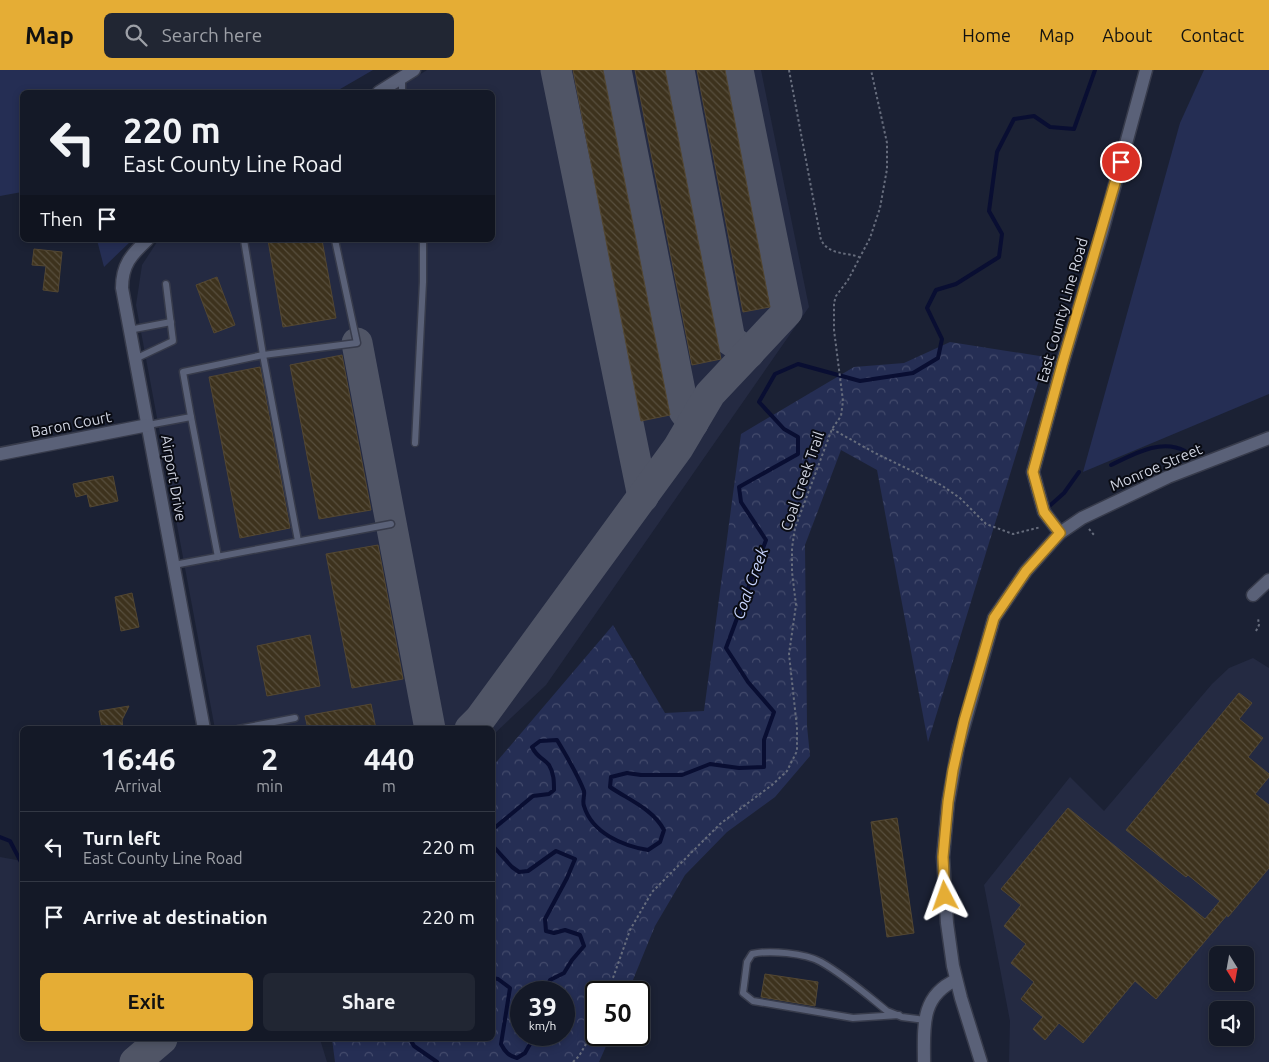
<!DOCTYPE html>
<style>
body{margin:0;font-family:Ubuntu,sans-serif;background:#212633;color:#f1f3f6;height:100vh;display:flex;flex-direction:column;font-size:19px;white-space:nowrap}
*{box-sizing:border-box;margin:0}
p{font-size:16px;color:#9da0a7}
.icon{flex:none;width:28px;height:28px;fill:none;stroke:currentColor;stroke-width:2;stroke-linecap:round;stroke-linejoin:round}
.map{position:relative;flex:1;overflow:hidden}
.drawer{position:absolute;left:20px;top:656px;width:475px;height:315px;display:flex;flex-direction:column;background:#141927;border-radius:8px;box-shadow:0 2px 8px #0003,0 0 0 1px #333844}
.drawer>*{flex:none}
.banner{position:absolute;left:20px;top:20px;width:475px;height:152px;border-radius:8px;box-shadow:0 2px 8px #0003,0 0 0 1px #333844;background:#141927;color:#f1f3f6;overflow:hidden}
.needle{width:32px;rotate:169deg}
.tools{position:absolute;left:1209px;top:876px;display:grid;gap:10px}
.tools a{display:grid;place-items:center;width:45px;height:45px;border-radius:8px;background:#141927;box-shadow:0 2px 8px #0003,0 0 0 1px #333844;font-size:25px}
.speed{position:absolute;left:510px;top:911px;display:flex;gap:10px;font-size:25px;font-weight:700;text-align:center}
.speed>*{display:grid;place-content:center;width:65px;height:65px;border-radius:50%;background:#141927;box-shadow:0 2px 8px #0003,0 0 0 1px #333844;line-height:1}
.speed small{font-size:12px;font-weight:400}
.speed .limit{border:2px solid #111;border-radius:8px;background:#fff;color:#111}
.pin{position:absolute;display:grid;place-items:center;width:42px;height:42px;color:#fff;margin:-21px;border:2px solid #fff;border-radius:50%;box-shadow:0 1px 5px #0007}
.me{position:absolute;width:55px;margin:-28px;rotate:356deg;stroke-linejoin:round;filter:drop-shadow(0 0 4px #0008)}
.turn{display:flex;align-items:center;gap:18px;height:105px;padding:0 20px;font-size:22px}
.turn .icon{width:65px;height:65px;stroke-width:2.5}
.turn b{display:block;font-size:35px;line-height:42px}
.then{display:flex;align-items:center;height:48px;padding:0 20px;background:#0003;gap:10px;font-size:19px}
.eta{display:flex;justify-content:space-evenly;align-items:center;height:85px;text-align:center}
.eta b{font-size:30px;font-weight:600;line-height:35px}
.action{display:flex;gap:10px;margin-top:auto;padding:10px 20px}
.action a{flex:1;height:58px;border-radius:8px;background:#e5ad35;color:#111;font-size:20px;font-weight:600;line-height:58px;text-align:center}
.action a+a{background:#212633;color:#f1f3f6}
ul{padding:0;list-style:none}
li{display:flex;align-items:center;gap:15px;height:70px;padding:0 20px;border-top:1px solid #333844}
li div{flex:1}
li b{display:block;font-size:19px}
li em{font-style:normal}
header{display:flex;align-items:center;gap:30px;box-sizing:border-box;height:70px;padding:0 25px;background:#e5ad35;color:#111}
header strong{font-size:24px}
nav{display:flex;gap:28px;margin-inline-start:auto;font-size:18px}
.search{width:350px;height:45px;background:#212633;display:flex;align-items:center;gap:12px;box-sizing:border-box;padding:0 18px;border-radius:8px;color:#9da0a7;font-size:19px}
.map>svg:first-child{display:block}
.built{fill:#242a42;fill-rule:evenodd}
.grass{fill:#252e54}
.park{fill:url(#park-crowns);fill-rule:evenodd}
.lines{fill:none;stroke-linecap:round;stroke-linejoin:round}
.stream{stroke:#090e32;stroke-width:4}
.taxiway{stroke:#505566;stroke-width:31}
.building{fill:url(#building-back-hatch);stroke:#534732}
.service-casing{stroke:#373b4b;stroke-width:9}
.minor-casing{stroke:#373b4b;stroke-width:15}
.tertiary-casing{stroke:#373b4b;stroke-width:15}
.secondary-casing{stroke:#373b4b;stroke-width:15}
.path{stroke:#676d7d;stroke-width:2;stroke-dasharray:2.5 2.5;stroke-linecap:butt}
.service{stroke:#5a6178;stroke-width:6}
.minor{stroke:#5a6178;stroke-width:12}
.tertiary{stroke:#5a6178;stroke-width:12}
.secondary{stroke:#5a6178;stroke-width:12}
.route-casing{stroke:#957022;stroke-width:12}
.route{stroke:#e5ad35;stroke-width:9}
.labels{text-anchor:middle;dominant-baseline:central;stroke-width:4;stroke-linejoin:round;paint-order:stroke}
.street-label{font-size:15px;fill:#d1d5e2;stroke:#090b13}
.water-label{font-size:16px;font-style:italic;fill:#c6d3fd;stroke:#090b13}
</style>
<header>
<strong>Map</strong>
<div class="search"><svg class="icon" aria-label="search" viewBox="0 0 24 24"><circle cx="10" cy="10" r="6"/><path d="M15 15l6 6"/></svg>Search here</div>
<nav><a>Home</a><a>Map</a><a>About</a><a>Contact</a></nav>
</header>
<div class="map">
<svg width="1269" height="992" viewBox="0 0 1269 992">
<defs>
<pattern id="park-crowns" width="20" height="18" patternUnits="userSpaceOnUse" patternTransform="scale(1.25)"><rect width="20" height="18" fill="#252e54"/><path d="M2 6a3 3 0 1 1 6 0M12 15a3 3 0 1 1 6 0" fill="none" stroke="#444b6c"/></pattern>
<pattern id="building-back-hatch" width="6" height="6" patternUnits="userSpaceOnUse" patternTransform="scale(1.25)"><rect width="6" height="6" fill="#3d321d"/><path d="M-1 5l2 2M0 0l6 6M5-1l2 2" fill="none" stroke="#584f3e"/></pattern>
</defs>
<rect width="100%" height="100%" fill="#1b2134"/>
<g class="built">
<path d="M427 0H761L809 237 546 615 493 665 492 659H215L136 235 142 195 157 172 161 170H492V22H392Z"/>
<path d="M1253 588 1269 598V992H1009L1010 951 984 815 1070 707 1104 741 1212 614 1229 598ZM1218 885H1245V912H1218ZM1218 940H1245V968H1218Z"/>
<path d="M0 787 22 791V969H320L327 992H0Z"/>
</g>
<g class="grass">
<path d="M0 0H373L335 22H22V122L0 126Z"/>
<path d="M1204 0H1269V324L1083 402 1180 53Z"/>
<path d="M97 170H132L104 197Z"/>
</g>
<path class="park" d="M950 272 1046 287 928 672 877 400 841 380 805 475 807 656 810 686 775 727 727 762 685 805 655 856 628 922H596V965H611L599 992H335L332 969H492L493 696 613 555 665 643 704 641 741 364 854 297 904 293ZM521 922H564V965H521Z"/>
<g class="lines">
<g class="stream">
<path d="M1111 395C1134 384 1161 368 1185 381"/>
<path d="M1045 440 1064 423 1079 402"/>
<path d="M492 760 533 726 549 724 554 720C554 712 554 703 549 695 543 687 538 689 532 677L540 671 557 670C567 687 577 703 584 721 585 726 582 731 584 736 592 763 623 776 648 780L660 772 664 760C653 739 629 730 610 717L611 707 627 703 641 705H682L710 694 739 698 764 697V670L774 642 748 612 726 578 766 470 741 432 739 417 798 384V367L784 359 759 332 775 304 798 294 860 311 913 303 938 288 942 269 927 238 936 220 956 214 999 187 1002 164 989 141 997 82 1014 49 1034 46 1050 57 1074 59 1095 0"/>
<path d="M0 767 10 771 22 794"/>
<path d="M492 775 512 797 519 802 528 801 556 781 575 789 567 808 545 849 546 861 554 863 565 860 580 865 584 876 572 890 564 903 550 910 545 922"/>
<path d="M492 908 498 909 510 918 501 974C505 982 509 986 517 988L525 983 535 965"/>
<path d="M410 969 414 976 437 992"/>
</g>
<g class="taxiway">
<path d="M556 0 643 427"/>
<path d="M616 0 684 341 693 353"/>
<path d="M679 0 730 270 749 283"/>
<path d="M357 273 430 659"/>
<path d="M470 659 480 649 678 378 710 324 787 242 738 0"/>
<path d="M135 992 162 969"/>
</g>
</g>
<g class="building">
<path d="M573 0H603L670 345 641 351Z"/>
<path d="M635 0H665L721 289 692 295Z"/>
<path d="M697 0H725L770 237 743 242Z"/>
<path d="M268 170H322L336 248 283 257Z"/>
<path d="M34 179 62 182 58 222 43 220 46 196 32 195Z"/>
<path d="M217 207 235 255 214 263 196 215Z"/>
<path d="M342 285 371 440 319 449 290 295Z"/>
<path d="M260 297 290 458 240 468 209 307Z"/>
<path d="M113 406 118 431 90 437 87 424 76 427 73 414Z"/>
<path d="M378 475 403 609 352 618 326 484Z"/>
<path d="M132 523 139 557 121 561 115 527Z"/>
<path d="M310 565 320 616 267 626 257 576Z"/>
<path d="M1239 623 1252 633 1239 649 1263 668 1248 687 1269 704V707L1255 724 1269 735V798L1228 847 1227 845 1156 929 1135 911 1083 973 1059 953 1045 970 1033 959 1043 947 1021 929 1034 912 1011 893 1026 874 1004 856 1021 835 1001 819 1068 738 1205 849 1220 831 1188 805 1186 807 1126 760Z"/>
<path d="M371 634 376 659H308L305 646Z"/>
<path d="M129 636 122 650 123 659H102L99 641Z"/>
<path d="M897 748 914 863 887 867 871 752Z"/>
<path d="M765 904 818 912 815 936 761 927Z"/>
</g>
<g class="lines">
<g class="service-casing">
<g id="service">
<path d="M402 22V8"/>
<path d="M244 170 263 285 298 471"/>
<path d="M129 260 171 252"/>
<path d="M135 289 173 271 166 214"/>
<path d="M191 347 218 487"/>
<path d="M148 355 191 347 183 302 263 285 357 273 335 170"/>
<path d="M415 373 423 212V170"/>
<path d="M174 495 391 454"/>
<path d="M238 659 295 648"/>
<path d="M899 945 853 948 753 931 743 923 747 892 752 884C769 880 805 883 821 892 844 905 866 924 887 941L902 947 925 950"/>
</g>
</g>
<g class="minor-casing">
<g id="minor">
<path d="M379 22 414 0"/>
<path d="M147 170C131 185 122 195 122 218L204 659"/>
<path d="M0 384 148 355"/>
<path d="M1253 525 1269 510"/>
<path d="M924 992C924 958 920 926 956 910"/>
</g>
</g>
<g class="tertiary-casing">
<path id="tertiary" d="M1060 463 1044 442 1033 402 1062 295 1102 162 1146 0"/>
</g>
<g class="secondary-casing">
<path id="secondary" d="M981 992 961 928 953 896 947 853 943 787 948 733 958 677 994 548 1026 501 1060 463 1082 448 1168 407 1269 368"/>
</g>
<g class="path">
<path d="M789 0 821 170C829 185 845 182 859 187"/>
<path d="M832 359 875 383 941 415 960 428 986 454 1013 464 1041 457"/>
<path d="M1089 459 1094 465"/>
<path d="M1256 561 1259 555 1258 548"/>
<path d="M608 922 630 860 652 822 720 754 772 715 787 701 797 681V658L789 584 796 535 792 502V478L795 458 832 359 841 346 843 331 834 260V233L836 226 848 210 870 168 880 138 887 99V73L871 0"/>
<path d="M573 992 579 986 596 957"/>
</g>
<use href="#service" class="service"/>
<use href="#minor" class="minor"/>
<use href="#tertiary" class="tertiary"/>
<use href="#secondary" class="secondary"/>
</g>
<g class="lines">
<g class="route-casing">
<path id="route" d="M945 826 943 787 948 732 953 700 964 651 994 548 1026 501 1060 463 1044 442 1033 402 1062 295 1121 92"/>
</g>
<use href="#route" class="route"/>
</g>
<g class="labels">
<g class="street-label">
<text transform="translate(1062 240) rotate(-74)">East County Line Road</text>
<text transform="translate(71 354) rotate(-11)">Baron Court</text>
<text transform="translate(1156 397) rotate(-23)">Monroe Street</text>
<text transform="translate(174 408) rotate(80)">Airport Drive</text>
<text transform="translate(802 411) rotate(-71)">Coal Creek Trail</text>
</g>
<g class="water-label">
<text transform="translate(750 513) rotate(-70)">Coal Creek</text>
</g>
</g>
</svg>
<div class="tools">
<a><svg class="needle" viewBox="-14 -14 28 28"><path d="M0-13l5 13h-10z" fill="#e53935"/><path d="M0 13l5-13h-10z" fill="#9da0a7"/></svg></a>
<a><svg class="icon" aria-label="sound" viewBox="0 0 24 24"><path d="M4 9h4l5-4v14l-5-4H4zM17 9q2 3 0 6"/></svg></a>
</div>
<div class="speed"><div>39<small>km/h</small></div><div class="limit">50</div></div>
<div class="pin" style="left:1121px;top:92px;background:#d93025"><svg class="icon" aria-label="arrive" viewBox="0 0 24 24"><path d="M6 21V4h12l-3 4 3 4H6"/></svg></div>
<svg class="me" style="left:945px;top:826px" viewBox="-20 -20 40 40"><path d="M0-17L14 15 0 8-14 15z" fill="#e5ad35" stroke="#fff" stroke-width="4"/></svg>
<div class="banner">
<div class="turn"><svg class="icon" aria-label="left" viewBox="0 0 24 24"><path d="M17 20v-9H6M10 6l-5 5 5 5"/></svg><div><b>220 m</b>East County Line Road</div></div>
<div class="then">Then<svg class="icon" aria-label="arrive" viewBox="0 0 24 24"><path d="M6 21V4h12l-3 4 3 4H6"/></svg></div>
</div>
<section class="drawer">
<div class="eta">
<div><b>16:46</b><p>Arrival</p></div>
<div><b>2</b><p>min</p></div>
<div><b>440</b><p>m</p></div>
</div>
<ul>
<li><svg class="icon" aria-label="left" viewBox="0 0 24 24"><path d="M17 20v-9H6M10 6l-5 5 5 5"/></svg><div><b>Turn left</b><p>East County Line Road</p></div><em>220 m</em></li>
<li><svg class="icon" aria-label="arrive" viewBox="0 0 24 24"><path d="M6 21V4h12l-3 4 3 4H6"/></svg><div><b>Arrive at destination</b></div><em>220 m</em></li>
</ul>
<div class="action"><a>Exit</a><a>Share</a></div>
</section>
</div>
